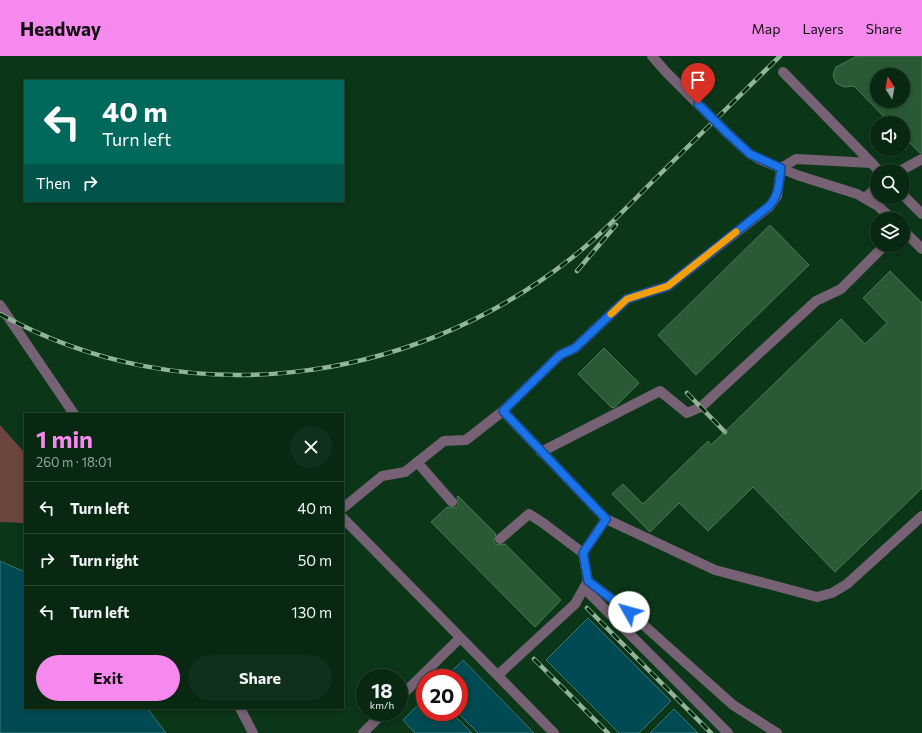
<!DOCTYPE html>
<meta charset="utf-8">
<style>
body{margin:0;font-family:Commissioner,sans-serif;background:#11301b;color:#f1f3f6;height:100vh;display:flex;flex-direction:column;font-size:15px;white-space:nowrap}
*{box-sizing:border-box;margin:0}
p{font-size:13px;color:#98a69f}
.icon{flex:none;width:22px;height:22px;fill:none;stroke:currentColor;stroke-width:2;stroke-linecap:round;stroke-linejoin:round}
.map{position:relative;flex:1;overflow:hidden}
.drawer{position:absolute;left:24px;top:357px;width:320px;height:296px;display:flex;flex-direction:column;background:#082812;border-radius:0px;box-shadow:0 2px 6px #0003,0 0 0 1px #294432}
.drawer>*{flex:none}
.guide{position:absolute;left:24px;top:24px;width:320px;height:122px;border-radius:0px;box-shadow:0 2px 6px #0003,0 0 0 1px #294432;background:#00695c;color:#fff;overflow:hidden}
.needle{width:26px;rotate:349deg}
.tools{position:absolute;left:870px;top:12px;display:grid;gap:8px}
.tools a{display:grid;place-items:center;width:40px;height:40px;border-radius:50%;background:#082812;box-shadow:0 2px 6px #0003,0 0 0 1px #294432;font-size:20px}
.speed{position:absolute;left:356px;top:613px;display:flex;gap:8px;font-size:20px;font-weight:700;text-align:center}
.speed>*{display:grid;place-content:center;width:52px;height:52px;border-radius:50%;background:#082812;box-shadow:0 2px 6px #0003,0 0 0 1px #294432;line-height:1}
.speed small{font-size:10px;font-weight:400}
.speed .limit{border:6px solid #d22;background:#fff;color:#111}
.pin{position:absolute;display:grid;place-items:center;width:34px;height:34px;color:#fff;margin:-41px -17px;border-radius:50% 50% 50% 0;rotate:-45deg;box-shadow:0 0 4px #0007}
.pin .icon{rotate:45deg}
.me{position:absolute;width:44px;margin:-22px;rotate:308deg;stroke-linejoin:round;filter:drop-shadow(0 0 3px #0008)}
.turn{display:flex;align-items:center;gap:14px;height:84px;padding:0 12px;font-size:18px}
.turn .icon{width:52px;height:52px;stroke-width:2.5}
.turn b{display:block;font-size:28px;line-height:34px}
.then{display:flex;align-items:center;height:38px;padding:0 12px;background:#0003;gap:8px;font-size:15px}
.round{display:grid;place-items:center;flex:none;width:42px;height:42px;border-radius:21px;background:#11301b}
.head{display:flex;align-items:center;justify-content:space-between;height:68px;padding:0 12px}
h1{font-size:24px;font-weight:700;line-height:30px;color:#f589ee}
.button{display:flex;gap:8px;margin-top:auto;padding:8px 12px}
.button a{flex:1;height:46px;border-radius:24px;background:#f589ee;color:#111;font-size:16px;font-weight:700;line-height:46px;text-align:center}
.button a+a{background:#11301b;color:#f1f3f6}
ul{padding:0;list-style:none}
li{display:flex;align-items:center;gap:12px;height:52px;padding:0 12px;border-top:1px solid #294432}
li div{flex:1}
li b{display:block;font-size:15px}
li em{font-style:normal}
header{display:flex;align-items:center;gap:24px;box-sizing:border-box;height:56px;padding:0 20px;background:#f589ee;color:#111}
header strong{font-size:19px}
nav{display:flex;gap:22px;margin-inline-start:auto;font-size:14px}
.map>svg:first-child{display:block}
.green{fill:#6b453e}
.water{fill:#004a53;stroke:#397675}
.building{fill:#295a35;stroke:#477c52;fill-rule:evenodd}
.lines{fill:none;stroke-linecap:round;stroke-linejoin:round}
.minor{stroke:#776174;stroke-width:10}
.rail-casing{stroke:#94b49a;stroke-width:4.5}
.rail{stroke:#002c0e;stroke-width:3;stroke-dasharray:9;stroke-linecap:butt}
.route-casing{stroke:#114b97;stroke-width:10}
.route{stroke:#1a73e8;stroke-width:7}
.slow{stroke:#f59e0b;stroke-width:7}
</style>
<header>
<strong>Headway</strong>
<nav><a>Map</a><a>Layers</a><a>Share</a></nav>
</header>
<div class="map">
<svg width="922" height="677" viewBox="0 0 922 677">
<rect width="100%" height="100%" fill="#0b3618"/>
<path class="green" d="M0 369 25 397V467L0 466Z"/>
<g class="water">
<path d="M0 505 25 516V652H147L166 677H0Z"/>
<path d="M588 562 671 645 639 677H619L546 604Z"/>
<path d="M463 604 534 677H478L457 656H459V622H445Z"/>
<path d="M425 642V656H451L472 677H415L403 664Z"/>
<path d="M674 653 698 677H650Z"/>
</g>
<g class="building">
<path d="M857 0H922V97H920L903 80V67H890L854 30 844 31 836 27 833 19 836 11ZM877 19H903V45H877Z"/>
<path d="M770 169 809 209 696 319 658 279Z"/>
<path d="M890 215 922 247V432L835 516 753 431 708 475 679 447 650 476 612 438 623 428 643 448 708 385 711 389 841 263 865 288 887 267 863 242Z"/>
<path d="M604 292 639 327 615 351 612 352 578 318Z"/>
<path d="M458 440 496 478 494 484 495 488 501 489 505 488 561 544 535 571 431 466 447 451 453 452 457 451 458 448 457 441Z"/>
</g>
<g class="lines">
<g class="minor">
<path d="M652 0 666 16 727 77 750 98 759 103 797 119 857 138 878 150 892 163"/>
<path d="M783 16 863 98 879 115"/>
<path d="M900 115 922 103"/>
<path d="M903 139 922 158"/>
<path d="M865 142 877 131"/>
<path d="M903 174 922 193"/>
<path d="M0 249 74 358"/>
<path d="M503 355 606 463 715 514 817 541 832 537 847 528 922 460"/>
<path d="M541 396 660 335 687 357 701 351 816 245 841 233 885 189"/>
<path d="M417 406 452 446"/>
<path d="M343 452 382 420 405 416 444 385 466 384 503 355 560 299 575 292 627 243 668 230 769 151 777 140 781 112 796 103 872 107"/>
<path d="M343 462 554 677"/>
<path d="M500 483 529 458 543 467 583 497"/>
<path d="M588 525 629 556 733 649 777 677"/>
<path d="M584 532 728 677"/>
<path d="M498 619 575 548 588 525 583 497 606 463"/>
<path d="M399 642 460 582"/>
<path d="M240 652 253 677"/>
<path d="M363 677 384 656"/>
</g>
<g class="rail-casing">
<g id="rail">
<path d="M577 215 616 169"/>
<path d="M0 258C182 359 407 330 569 204 599 181 625 153 651 127 694 85 737 42 780 0"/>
<path d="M687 337 725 376"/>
<path d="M587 552 711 677"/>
<path d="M534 603 608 677"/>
</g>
</g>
<use href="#rail" class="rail"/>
</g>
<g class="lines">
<g class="route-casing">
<path id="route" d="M629 556 588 525 583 497 606 463 503 355 560 299 575 292 627 243 668 230 769 150C779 140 779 126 781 112L750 98 727 77 698 48"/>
</g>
<use href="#route" class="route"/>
<path class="slow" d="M611 258 627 243 668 230 736 176"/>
</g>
</svg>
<div class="tools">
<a><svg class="needle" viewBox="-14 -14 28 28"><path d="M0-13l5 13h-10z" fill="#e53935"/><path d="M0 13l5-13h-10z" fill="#98a69f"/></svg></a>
<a><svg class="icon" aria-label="sound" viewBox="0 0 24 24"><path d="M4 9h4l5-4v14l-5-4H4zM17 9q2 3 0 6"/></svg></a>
<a><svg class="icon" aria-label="search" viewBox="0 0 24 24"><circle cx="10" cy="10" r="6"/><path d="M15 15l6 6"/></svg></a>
<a><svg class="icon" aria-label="layers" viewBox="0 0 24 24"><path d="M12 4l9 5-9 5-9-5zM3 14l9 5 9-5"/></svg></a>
</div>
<div class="speed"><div>18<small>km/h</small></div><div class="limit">20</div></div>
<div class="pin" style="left:698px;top:48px;background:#d93025"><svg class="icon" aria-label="arrive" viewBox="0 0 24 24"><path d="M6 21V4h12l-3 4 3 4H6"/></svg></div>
<svg class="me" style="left:629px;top:556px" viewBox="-20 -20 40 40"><circle r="19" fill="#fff"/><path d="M0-13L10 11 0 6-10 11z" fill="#1a73e8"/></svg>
<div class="guide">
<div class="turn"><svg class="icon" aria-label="left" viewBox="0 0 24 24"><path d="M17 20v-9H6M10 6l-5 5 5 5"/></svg><div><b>40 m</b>Turn left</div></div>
<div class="then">Then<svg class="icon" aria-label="right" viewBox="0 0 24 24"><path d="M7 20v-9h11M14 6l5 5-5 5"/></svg></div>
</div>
<section class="drawer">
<div class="head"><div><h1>1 min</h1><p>260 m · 18:01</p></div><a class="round"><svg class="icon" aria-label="close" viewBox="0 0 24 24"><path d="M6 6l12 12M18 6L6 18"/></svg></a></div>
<ul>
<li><svg class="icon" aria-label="left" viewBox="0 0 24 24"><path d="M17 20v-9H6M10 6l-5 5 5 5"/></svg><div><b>Turn left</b></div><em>40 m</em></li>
<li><svg class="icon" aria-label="right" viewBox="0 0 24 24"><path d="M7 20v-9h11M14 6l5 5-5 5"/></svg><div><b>Turn right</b></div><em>50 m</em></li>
<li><svg class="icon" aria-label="left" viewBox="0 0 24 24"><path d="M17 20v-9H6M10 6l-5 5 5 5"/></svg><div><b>Turn left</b></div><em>130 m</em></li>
</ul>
<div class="button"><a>Exit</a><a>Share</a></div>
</section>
</div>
